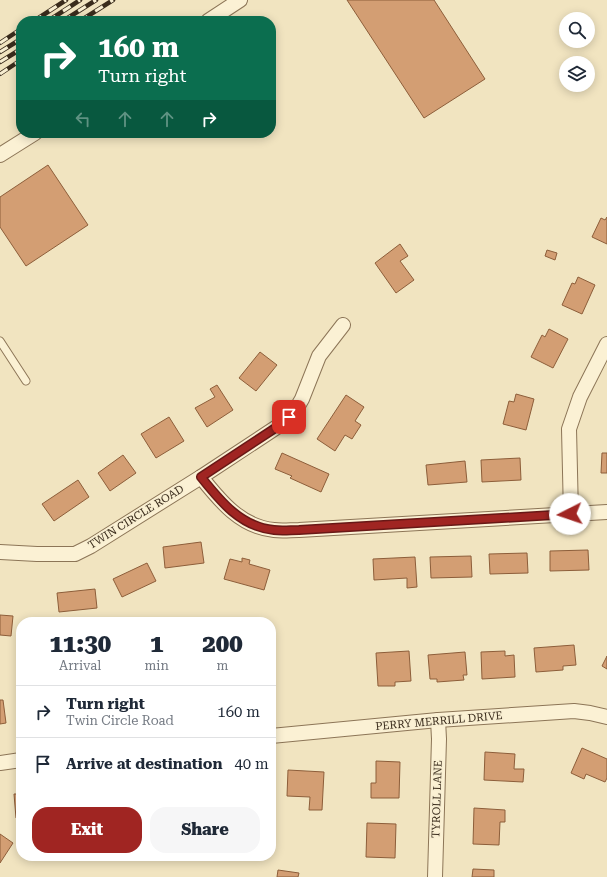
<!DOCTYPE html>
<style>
body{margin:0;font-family:"Roboto Serif",serif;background:#f6f6f7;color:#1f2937;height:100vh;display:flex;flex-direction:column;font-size:15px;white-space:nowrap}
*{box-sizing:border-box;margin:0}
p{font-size:13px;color:#747a83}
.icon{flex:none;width:22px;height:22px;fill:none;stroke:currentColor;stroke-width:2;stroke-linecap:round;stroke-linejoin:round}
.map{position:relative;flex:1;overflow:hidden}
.drawer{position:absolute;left:16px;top:617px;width:260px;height:244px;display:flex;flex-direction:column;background:#fff;border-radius:16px;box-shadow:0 2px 10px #0003}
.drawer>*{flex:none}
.hud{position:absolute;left:16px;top:16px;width:260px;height:122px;border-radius:16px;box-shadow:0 2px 10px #0003;background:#0b6e4f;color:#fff;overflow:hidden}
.buttons{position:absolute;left:559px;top:12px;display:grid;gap:8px}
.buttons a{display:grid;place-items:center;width:36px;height:36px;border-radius:50%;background:#fff;box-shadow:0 2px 10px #0003;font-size:20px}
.pin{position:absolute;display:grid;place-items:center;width:34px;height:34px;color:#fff;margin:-17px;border-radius:8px;box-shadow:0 2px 6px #0006}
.me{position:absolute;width:44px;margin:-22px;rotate:266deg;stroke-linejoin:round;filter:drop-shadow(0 0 3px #0008)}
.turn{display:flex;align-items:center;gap:14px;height:84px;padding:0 16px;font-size:18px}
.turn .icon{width:52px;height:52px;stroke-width:2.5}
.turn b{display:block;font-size:28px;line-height:34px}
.lanes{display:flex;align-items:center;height:38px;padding:0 16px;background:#0003;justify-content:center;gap:20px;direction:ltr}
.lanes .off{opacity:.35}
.eta{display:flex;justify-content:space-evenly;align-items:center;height:68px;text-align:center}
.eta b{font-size:24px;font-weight:800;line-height:28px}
.cta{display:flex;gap:8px;margin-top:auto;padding:8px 16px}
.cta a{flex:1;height:46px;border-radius:16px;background:#a02522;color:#fff;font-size:16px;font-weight:800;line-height:46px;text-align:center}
.cta a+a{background:#f6f6f7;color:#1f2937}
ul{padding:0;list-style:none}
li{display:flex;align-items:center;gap:12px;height:52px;padding:0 16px;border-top:1px solid #e0e1e3}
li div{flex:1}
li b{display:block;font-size:15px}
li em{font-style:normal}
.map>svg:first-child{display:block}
.building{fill:#d39e73;stroke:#8d5e3a}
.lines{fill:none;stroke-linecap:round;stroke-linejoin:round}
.service-casing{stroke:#8c7557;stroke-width:9}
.minor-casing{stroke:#8c7557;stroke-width:16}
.service{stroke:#fbf1d4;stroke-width:7}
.minor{stroke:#fbf1d4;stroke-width:14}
.rail-casing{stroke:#3a2c1c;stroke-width:4.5}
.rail{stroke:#f8eed1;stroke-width:3;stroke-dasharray:9;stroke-linecap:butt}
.route-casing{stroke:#681816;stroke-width:10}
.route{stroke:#a02522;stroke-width:7}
.labels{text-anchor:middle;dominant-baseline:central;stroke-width:3;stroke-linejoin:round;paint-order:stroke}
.street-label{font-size:11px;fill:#3a2c1c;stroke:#f8eed1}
</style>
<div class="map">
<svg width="607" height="877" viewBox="0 0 607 877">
<rect width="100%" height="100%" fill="#f1e4c0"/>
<g class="building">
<path d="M347 0H434L485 79 424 118Z"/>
<path d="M48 165 88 225 26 266 0 227V197Z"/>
<path d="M607 217V244L592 237 601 218 605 220Z"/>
<path d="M400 244 408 256 400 261 414 280 396 293 375 263Z"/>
<path d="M547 250 557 253 555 260 545 256Z"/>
<path d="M578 277 595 285 582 314 562 305 572 283 575 284Z"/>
<path d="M549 329 568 339 553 368 531 357 542 335 545 337Z"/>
<path d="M260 352 277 365 256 391 239 378Z"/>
<path d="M217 385 233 410 207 427 195 408 215 397 210 389Z"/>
<path d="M516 394 534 399 526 430 503 424 509 401 514 402Z"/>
<path d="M346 395 364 407 355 421 361 425 352 439 345 435 335 451 317 439Z"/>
<path d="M169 417 184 441 156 458 141 434Z"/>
<path d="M282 453 329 474 321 492 290 478 292 476 275 469Z"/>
<path d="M602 453H607V473H601Z"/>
<path d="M123 455 136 473 110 491 98 473Z"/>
<path d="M520 458 521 480 482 482 481 460Z"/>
<path d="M465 461 467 482 428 485 426 465Z"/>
<path d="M78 480 89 497 54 521 42 504Z"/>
<path d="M201 542 204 563 165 568 163 547Z"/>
<path d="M588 550 589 570 550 571V551Z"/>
<path d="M527 553 528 573 490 574 489 554Z"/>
<path d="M471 556 472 577 431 578 430 557Z"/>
<path d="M415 557 417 587 407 588V578L374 580 373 559Z"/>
<path d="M242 558 250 560 249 564 270 570 264 590 224 579 230 559 242 562Z"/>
<path d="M147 563 156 581 122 597 113 579Z"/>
<path d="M95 589 97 608 59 612 57 593Z"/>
<path d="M0 615 13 616 11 636 0 635Z"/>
<path d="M574 645 576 665 563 666V670L536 672 534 648Z"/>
<path d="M409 651 411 681 395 682V686H378L376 653Z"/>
<path d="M505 651V656L514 655 515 677 482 679 481 652Z"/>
<path d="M465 652 467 675H463L464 680 437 682V679H430L428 655Z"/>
<path d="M607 656V669L602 666Z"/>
<path d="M0 700H3L6 723 0 724Z"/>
<path d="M582 748 607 759V778L605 782 586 774 584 779 571 773Z"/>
<path d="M485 752 515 754 514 769H524L523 782 484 780Z"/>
<path d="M376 761 400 762 399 798H371V783H376Z"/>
<path d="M288 770 324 772 322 810H309L310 797 287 796Z"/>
<path d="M14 794H21V818H16Z"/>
<path d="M474 808 505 810V822H500L499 845 473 844Z"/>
<path d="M367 823 396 824 395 858 366 857Z"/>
<path d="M0 834 13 843 0 863Z"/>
<path d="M473 869 494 870V877H472Z"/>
<path d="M278 870 299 873 298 877H277Z"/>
</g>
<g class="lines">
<g class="service-casing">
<path id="service" d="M0 341 26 381"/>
</g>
<g class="minor-casing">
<g id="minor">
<path d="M208 21 240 0"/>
<path d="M0 155 35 133"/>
<path d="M201 477C220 501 241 527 274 530 282 531 291 530 299 530L607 512"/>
<path d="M571 514 569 429 580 397 607 344"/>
<path d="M0 552 37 554H75L91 546 201 477 283 423 295 411 302 399 319 356 343 325"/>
<path d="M271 736 438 720 574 711 590 713 607 717"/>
<path d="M0 763 21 760"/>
<path d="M435 877 439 739 438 720"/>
</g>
</g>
<use href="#service" class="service"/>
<use href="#minor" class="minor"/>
<g class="rail-casing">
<g id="rail">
<path d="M34 21 66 0"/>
<path d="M48 21 80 0"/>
<path d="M63 21 96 0"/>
<path d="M80 21 113 0"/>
<path d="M0 43 21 29"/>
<path d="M0 52 21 39"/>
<path d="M0 62 21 49"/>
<path d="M0 74 21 60"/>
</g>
</g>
<use href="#rail" class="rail"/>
</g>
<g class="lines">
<g class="route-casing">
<path id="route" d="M289 417 283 423 201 477C220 501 241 527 274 530 282 531 291 530 299 530L570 514"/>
</g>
<use href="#route" class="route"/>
</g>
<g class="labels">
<g class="street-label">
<text transform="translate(136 517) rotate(-32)">TWIN CIRCLE ROAD</text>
<text transform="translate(439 721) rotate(-5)">PERRY MERRILL DRIVE</text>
<text transform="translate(437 799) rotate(-88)">TYROLL LANE</text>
</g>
</g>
</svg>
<div class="buttons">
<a><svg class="icon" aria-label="search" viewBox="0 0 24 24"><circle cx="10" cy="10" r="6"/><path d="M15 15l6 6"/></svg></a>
<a><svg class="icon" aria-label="layers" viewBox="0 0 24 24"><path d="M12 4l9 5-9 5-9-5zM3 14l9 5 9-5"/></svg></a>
</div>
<div class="pin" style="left:289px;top:417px;background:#d93025"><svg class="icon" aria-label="arrive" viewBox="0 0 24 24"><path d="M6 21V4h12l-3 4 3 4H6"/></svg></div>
<svg class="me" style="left:570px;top:514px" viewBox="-20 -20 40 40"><circle r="19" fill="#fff"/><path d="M0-13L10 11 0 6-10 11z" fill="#a02522"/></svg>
<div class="hud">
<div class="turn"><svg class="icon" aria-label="right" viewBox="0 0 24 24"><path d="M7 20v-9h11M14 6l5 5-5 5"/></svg><div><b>160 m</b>Turn right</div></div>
<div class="lanes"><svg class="icon off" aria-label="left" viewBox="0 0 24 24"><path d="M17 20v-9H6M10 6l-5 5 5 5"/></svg><svg class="icon off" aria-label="ahead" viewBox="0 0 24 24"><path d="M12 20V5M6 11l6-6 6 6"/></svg><svg class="icon off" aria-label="ahead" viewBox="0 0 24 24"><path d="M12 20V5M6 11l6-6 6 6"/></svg><svg class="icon" aria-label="right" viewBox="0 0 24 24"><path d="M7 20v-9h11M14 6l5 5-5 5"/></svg></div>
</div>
<section class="drawer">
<div class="eta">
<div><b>11:30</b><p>Arrival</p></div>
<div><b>1</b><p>min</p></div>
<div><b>200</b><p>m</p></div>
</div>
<ul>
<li><svg class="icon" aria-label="right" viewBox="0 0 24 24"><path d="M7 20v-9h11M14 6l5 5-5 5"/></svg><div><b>Turn right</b><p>Twin Circle Road</p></div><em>160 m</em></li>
<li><svg class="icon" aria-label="arrive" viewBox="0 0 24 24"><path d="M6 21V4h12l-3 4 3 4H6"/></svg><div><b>Arrive at destination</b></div><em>40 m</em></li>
</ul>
<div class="cta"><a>Exit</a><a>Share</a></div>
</section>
</div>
